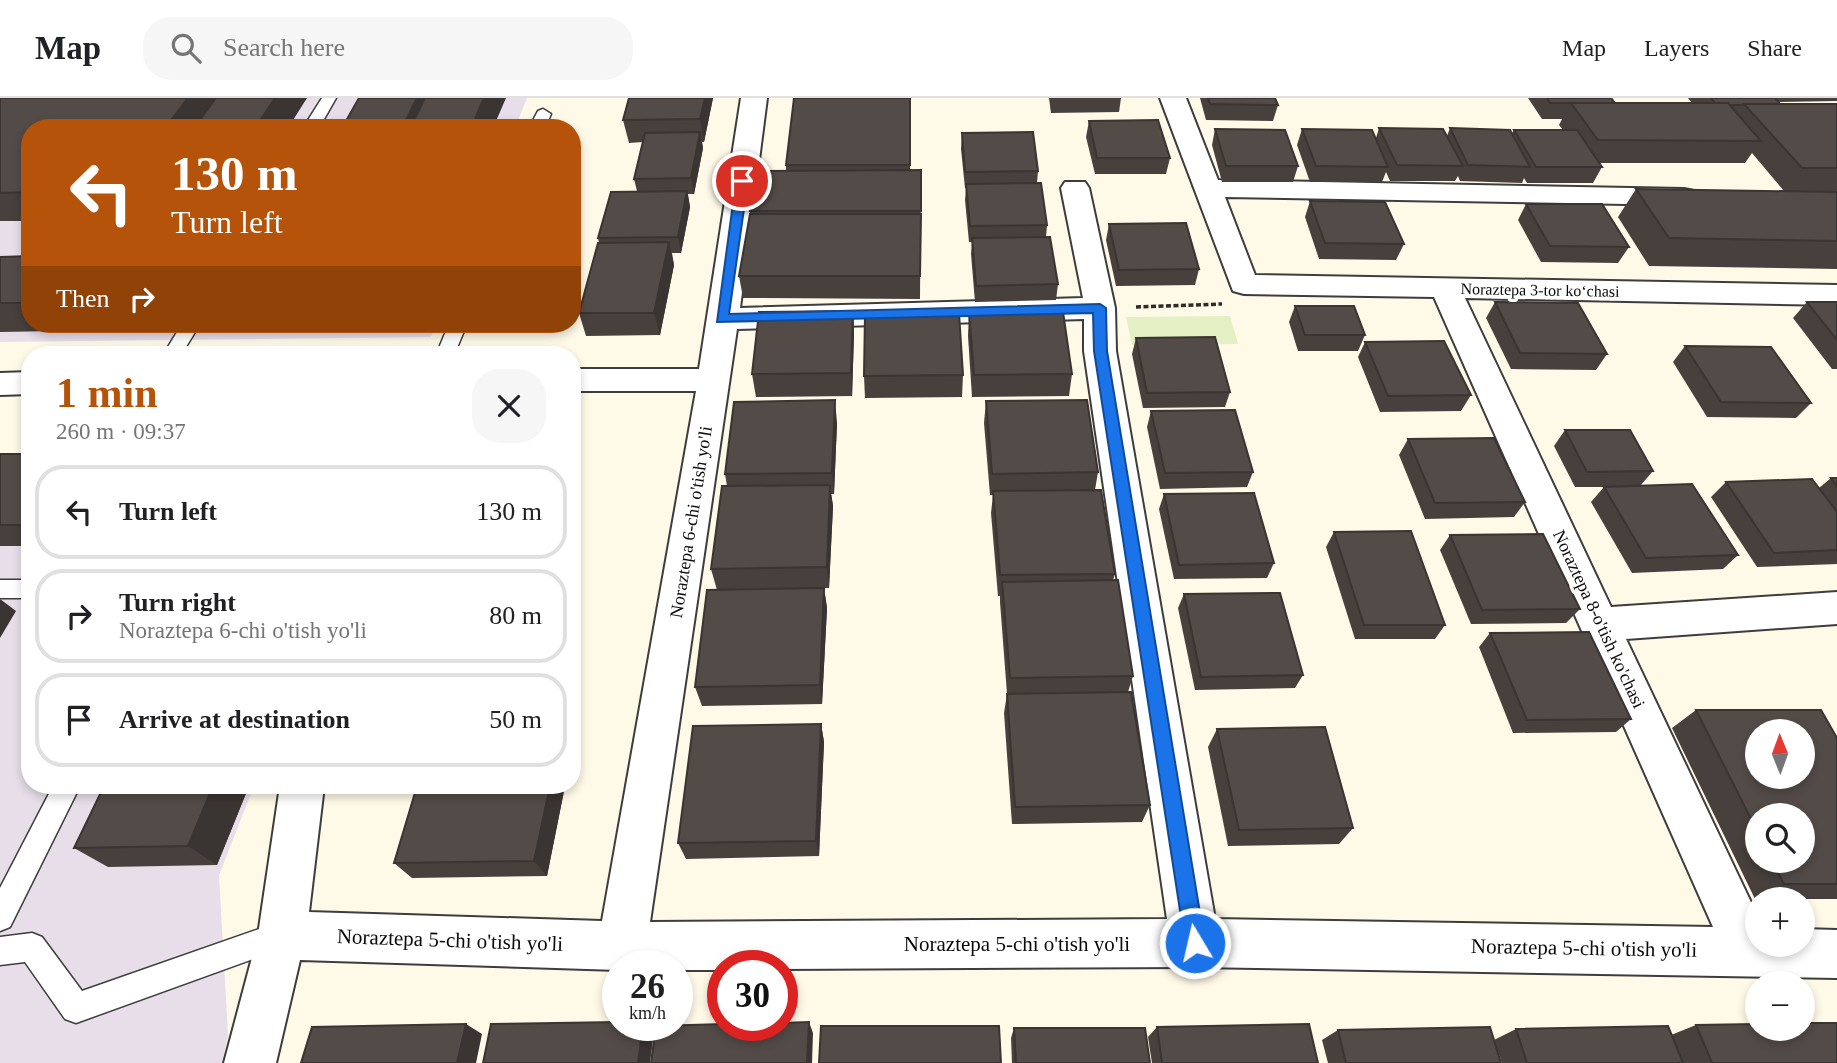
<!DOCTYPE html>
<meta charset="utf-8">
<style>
body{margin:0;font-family:Georgia,serif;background:#f6f6f6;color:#202124;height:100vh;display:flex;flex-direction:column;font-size:26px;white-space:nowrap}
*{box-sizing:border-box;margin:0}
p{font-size:23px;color:#757577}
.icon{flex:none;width:38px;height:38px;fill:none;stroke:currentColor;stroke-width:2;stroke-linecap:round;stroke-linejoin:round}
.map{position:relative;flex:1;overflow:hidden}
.details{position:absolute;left:21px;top:248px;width:560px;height:448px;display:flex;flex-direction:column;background:#fff;border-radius:28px;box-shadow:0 4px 10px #0003}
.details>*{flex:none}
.top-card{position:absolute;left:21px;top:21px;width:560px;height:214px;border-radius:28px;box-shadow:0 4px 10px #0003;background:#b45309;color:#fff;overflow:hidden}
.needle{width:46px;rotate:359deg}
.controls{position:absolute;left:1745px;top:621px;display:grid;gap:14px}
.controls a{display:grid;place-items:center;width:70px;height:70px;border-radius:50%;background:#fff;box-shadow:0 4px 10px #0003;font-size:35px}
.speed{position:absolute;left:602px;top:852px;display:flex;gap:14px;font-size:35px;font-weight:700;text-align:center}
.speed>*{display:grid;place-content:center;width:91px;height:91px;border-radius:50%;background:#fff;box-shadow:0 4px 10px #0003;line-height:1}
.speed small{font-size:18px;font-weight:400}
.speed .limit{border:10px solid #d22;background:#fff;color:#111}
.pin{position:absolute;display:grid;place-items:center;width:60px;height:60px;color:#fff;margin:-30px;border:4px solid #fff;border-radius:50%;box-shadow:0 2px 7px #0007}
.me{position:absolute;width:77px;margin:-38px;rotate:351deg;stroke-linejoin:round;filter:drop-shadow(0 0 5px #0008)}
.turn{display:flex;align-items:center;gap:24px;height:147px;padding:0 35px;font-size:32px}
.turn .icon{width:91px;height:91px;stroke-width:2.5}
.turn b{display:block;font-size:49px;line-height:60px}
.then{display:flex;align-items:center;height:66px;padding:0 35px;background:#0003;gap:14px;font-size:26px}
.round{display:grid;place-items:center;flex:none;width:74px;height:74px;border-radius:28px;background:#f6f6f6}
.headline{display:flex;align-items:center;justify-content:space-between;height:119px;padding:0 35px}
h1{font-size:42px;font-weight:700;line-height:52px;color:#b45309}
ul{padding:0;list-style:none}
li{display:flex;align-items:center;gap:21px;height:94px;margin:0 14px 10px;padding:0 21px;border:4px solid #e0e0e0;border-radius:28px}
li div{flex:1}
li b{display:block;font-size:26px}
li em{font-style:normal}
header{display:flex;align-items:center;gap:42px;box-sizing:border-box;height:98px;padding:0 35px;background:#fff;border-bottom:2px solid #e0e0e0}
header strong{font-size:33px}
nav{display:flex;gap:38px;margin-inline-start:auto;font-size:24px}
.search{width:490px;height:63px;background:#f6f6f6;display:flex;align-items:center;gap:18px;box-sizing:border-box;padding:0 24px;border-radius:28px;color:#757577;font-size:26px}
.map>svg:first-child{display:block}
.industrial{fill:#e8deea}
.pitch{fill:#e2f0c4}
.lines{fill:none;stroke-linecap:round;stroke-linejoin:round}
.lane-casing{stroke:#3d3d3d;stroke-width:3}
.street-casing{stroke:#3d3d3d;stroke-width:4}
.path{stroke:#2c2c2c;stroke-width:3.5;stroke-dasharray:5 2.5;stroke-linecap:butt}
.lane{fill:#fff;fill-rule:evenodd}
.street{fill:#fff;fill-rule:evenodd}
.wall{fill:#47403d;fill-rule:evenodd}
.shaded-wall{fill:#3a3432}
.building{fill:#534b47;stroke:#3a3432;stroke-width:2;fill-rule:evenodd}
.route{fill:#1a73e8;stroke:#114b97;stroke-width:2}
.labels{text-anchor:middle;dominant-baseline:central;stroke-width:7;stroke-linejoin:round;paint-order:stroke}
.far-street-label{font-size:16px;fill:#0a0a0a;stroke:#fff}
.street-label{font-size:18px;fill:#0a0a0a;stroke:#fff}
.near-street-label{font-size:21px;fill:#0a0a0a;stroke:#fff}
</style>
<header>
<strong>Map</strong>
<div class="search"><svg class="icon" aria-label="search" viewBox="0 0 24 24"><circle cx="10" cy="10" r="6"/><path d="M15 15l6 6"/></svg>Search here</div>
<nav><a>Map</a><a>Layers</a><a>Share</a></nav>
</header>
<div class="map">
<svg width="1837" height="965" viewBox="0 0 1837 965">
<rect width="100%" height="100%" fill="#fff9e8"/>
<g class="industrial">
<path d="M0 0H527L515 30H30V226H436L431 239 0 244Z"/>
<path d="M0 356H30V688H254L219 777 228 937 222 965H0Z"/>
</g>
<path class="pitch" d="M1230 218 1238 246 1132 247 1126 219Z"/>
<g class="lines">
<g class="lane-casing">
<g id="lane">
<path d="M322 0H336L319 30H303Z"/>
<path d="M543 11 551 16 545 30H529L538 13Z"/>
<path d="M182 226H200L181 257H163Z"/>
<path d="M449 226H467L454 257H436Z"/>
<rect x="0" y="482" width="30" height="18"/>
<path d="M53 688H80L10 829 0 833V790Z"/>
<path d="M282 823 292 827 296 837 292 847 76 925 65 921 25 864 0 867V839L32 835 42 839 82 893Z"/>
</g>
</g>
<g class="street-casing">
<g id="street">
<path d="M741 0H767L740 210 1083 200 1061 90 1065 84H1085L1089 90 1115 210 1116 253 1215 821 1713 829 1434 199 1244 196 1233 193 1160 0H1186L1218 82 1684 91 1694 93 1698 99 1694 105 1684 107 1225 99 1255 177 1837 187V207L1465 200 1611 509 1837 494V526L1626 541 1757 817V847H1802V831L1837 832V880L1195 869 782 871V868H723V872H677V868H618V872L300 862 276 965H224L258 837 280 688H324L309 814 602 823 696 293H572V271H699ZM1084 221V253L1167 821 650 824 737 231Z"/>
<path d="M30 274V296L0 297V275Z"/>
</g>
</g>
<path class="path" d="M1136 209 1222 206"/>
<use href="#lane" class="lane"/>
<use href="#street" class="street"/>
</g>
<g class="wall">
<path d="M0 0 30 30V123H0Z"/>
<path d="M629 0H713L704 44H702L703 50 694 96H688L690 109 681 155H672L674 167 660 237 586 238 579 215 599 145 598 140 637 93 634 81 643 44 629 45 623 22Z"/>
<path d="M910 0V72H921L920 201 743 200 739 178 750 113 786 73V67Z"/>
<path d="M1049 0H1121L1119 14 1051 15Z"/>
<path d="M1200 0H1275L1278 7 1273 23 1206 22Z"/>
<path d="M1528 0H1611L1615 5H1692L1688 0H1837V3L1778 4 1780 6H1837V93H1784L1752 55 1745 65H1599L1602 69 1593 85H1527L1524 80 1522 85 1460 83 1458 78 1455 83H1390L1386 74 1382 84H1310L1297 47 1302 31 1376 40 1379 30 1447 38 1450 30 1512 35 1514 32H1563L1559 27 1562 21H1542Z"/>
<path d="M1089 23 1170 60 1166 76H1095L1086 39Z"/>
<path d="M1215 31 1298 68 1293 84H1222L1212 47Z"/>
<path d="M962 35 1038 73 1037 85 1047 127 1046 139 1058 186 1056 202 975 204 971 156 972 144H969L965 102 966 90H965L961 51Z"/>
<path d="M1636 91 1837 94V171L1649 168 1618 119Z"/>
<path d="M1310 103 1404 146 1396 162 1319 161 1305 119Z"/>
<path d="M1526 106 1629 149 1618 165 1541 164 1518 122Z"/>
<path d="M1109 126 1199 171 1195 187 1116 188 1106 142Z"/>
<path d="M30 158V226H61L56 233 0 234V159Z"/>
<path d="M1495 204 1607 256 1596 272 1511 271 1486 220Z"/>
<path d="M1807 204H1837V271H1832L1793 220Z"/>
<path d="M1295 208 1365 237 1358 253H1298L1289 224Z"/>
<path d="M853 213 854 236 852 298 756 299 752 276Z"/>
<path d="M969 215 1072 276 1069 298 972 299 968 238Z"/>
<path d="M84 226H163L159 231 89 232Z"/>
<path d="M255 226H332L329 231 260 232Z"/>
<path d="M335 226H411L409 230 338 231Z"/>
<path d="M1136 240 1230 294 1225 309 1143 310 1132 256Z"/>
<path d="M1365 244 1471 297 1461 313 1380 314 1358 259Z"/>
<path d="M1685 248 1811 305 1796 320 1707 319 1673 264Z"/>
<path d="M963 277 962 299 865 300 864 278Z"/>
<path d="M986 303 1098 374 1095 392 1115 476 1113 482 1133 578 1128 594 1150 707 1142 724 1012 726 1004 615 1007 596 1000 504V498H998L991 415 993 397H990L984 325Z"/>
<path d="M1151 313 1253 374 1247 389 1160 391 1147 329Z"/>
<path d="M837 325 834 396H831L833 408 829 490H824L827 510 822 606 702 608 695 589 717 492 711 471 727 388 725 376Z"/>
<path d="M1565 332 1653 373 1640 388 1738 457 1723 471 1632 475 1591 404 1604 389H1616H1575L1554 348Z"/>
<path d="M1408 341 1525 404 1514 419 1425 421 1399 357Z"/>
<rect x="0" y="356" width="30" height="92"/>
<path d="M1831 380H1837V466L1757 469 1711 399 1726 384 1819 390Z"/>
<path d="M1164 396 1274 465 1267 480 1174 481 1159 411Z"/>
<path d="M1334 434 1445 527 1435 541H1355L1326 449Z"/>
<path d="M1450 437 1580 511 1566 525 1471 526 1440 452Z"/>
<path d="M1184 496 1303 577 1295 590 1195 592 1178 510Z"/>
<path d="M1490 535 1631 621 1616 634 1513 635 1479 549Z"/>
<path d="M1696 612 1837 640V801H1755L1672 630ZM1757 718 1802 763H1757Z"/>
<path d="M821 626 824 644 819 758 686 761 678 745Z"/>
<path d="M1217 631 1353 730 1339 746 1228 748 1208 649Z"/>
<path d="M104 688H249L217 767 108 769 74 750Z"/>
<path d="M565 688 547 778 412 780 394 765Z"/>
<path d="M1696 927 1837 965H1502L1494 942 1516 931 1671 937Z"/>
<path d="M1157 929 1318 965H1152L1148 939Z"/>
<path d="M1014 930 1150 965H1012L1011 940Z"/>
<path d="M1338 932 1501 965H1328L1322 942Z"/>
</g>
<g class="shaded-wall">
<path d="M188 0H224L203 30H165Z"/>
<path d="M275 0H307L288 30H255Z"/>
<path d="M417 0H442L428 30H402Z"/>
<path d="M484 0H506L493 30H471Z"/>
<path d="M705 0H713L704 44 700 21Z"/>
<path d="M700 34 703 50 694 96 691 80Z"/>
<path d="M687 93 690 109 681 155 678 139Z"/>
<path d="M669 144 674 167 660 237 654 215Z"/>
<path d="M853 213 854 236 852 298 851 275Z"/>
<path d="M50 226H61L56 233Z"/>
<path d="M155 226H163L159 231Z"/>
<path d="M326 226H332L329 231Z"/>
<path d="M835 302 837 325 834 396 832 375Z"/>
<path d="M830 387 833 408 829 490 827 469Z"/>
<path d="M824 490 827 510 822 606 820 587Z"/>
<path d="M0 501 16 513 0 540Z"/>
<path d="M821 626 824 644 819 758 816 743Z"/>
<path d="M213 688H249L217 767 188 748Z"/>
<path d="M550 688H565L547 778 534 763Z"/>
<path d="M809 924 813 935 812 965H807Z"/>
<path d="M466 926 482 936 476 965H457Z"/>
<path d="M643 928H648L654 934 650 965H638Z"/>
</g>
<g class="building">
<path d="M0 0H188L165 30H30V94L0 95Z"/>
<path d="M216 0H275L255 30H194Z"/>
<path d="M359 0H417L402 30H342Z"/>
<path d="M425 0H484L471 30H410Z"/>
<path d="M629 0H705L700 21 623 22Z"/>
<path d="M794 0H910V67H786Z"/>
<path d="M1208 0H1275L1278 7 1210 6Z"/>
<path d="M1547 0H1611L1615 5H1550Z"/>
<path d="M1711 0H1775L1780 6 1730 7 1728 5H1715Z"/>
<path d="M1571 5H1728L1761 43 1598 42Z"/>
<path d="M1744 6H1837V70H1802Z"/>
<path d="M1158 22 1170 60H1097L1089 23Z"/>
<path d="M1379 30 1443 31 1463 68 1397 67Z"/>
<path d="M1450 30 1510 32 1530 69 1468 67Z"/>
<path d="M1215 31 1285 32 1298 68H1226Z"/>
<path d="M1302 31 1372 32 1388 69 1316 68Z"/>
<path d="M1514 32H1577L1602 69H1536Z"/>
<path d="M700 34 691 80 634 81 645 35Z"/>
<path d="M1033 34 1038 73 965 74 962 35Z"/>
<path d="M921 72V113H750L756 73Z"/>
<path d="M1041 85 1047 127 970 128 966 86Z"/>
<path d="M1636 91 1837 94V143L1669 140Z"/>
<path d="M687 93 678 139 598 140 611 94Z"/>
<path d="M1310 103 1385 104 1404 146 1325 145Z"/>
<path d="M1526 106H1602L1629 149 1550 148Z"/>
<path d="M750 116H921L920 178H739Z"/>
<path d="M1186 125 1199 171 1119 172 1109 126Z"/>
<path d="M1050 139 1058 186 976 188 972 140Z"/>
<path d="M669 144 654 215H579L598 145Z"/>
<path d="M30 158V205H0V159Z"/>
<path d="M1495 204 1578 205 1607 256 1520 255Z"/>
<path d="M1807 204H1837V242Z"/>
<path d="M1295 208H1354L1365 237H1305Z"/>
<path d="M853 213 851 275 752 276 759 214Z"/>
<path d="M1063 214 1072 276 974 277 969 215Z"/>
<path d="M959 215 963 277 864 278 865 216Z"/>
<path d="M1215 239 1230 294 1147 295 1136 240Z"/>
<path d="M1444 243 1471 297 1388 298 1365 244Z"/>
<path d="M1685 248 1771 249 1811 305 1721 304Z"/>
<path d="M835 302 832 375 725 376 734 304Z"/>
<path d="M1087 302 1098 374 992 376 986 303Z"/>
<path d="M1235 312 1253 374 1165 375 1151 313Z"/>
<path d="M1565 332H1630L1653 373 1587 374Z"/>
<path d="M1494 340 1525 404 1435 405 1408 341Z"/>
<rect x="0" y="356" width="30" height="71"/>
<path d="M1831 380H1837V388Z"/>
<path d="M1812 381 1837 414V452L1774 455 1726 384Z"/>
<path d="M1692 386 1738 457 1646 460 1604 389Z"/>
<path d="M830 387 827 469 711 471 722 388Z"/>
<path d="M1101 392 1115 476 1000 477 993 393Z"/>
<path d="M1254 395 1274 465 1179 467 1164 396Z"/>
<path d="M1411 433 1445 527H1364L1334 434Z"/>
<path d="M1543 436 1580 511 1482 512 1450 437Z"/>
<path d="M1118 482 1133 578 1010 580 1002 484Z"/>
<path d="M824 490 820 587 695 589 707 492Z"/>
<path d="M1280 495 1303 577 1201 579 1184 496Z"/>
<path d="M1589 534 1631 621 1527 622 1490 535Z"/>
<path d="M1131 594 1150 707 1015 709 1007 596Z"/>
<path d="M1696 612H1821L1837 640V786H1784L1772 763H1802V718H1757V733ZM1757 634H1802V679H1757Z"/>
<path d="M821 626 816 743 678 745 693 628Z"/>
<path d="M1325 629 1353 730 1239 732 1217 631Z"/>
<path d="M104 688H213L188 748 74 750Z"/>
<path d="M417 688H550L534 763 394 765Z"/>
<path d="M618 924V928H643L638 965H483L491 926Z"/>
<path d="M809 924 807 965H651L656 928 723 926V928H782V925Z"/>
<path d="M1802 925H1837V965H1712L1696 927 1757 926V931H1802Z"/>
<path d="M466 926 457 965H301L312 929Z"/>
<path d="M1309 926 1318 965H1162L1157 929Z"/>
<path d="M821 928H999L1001 965H819Z"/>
<path d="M1668 928 1683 965H1527L1516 931Z"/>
<path d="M1490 929 1501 965H1346L1338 932Z"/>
<path d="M1014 930H1145L1150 965H1016Z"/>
</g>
<path class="route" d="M742 79 748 83 729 216 1100 206 1106 210 1107 253 1205 845 1202 852 1195 855 1188 852 1185 845 1094 253 1093 215 717 224 736 83Z"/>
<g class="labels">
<g class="far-street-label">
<text transform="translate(1540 192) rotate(1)">Noraztepa 3-tor ko‘chasi</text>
</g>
<g class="street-label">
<text transform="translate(691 424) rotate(-81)">Noraztepa 6-chi o'tish yo'li</text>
<text transform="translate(1599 521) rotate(65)">Noraztepa 8-o'tish ko'chasi</text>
</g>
<g class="near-street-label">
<text transform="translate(450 842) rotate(2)">Noraztepa 5-chi o'tish yo'li</text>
<text x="1017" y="846">Noraztepa 5-chi o'tish yo'li</text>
<text transform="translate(1584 850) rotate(1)">Noraztepa 5-chi o'tish yo'li</text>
</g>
</g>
</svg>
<div class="controls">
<a><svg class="needle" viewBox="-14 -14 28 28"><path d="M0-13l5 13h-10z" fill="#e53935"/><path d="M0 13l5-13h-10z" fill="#757577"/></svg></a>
<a><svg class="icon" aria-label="search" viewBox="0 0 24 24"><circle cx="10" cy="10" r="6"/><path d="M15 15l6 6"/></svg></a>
<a>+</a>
<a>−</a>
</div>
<div class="speed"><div>26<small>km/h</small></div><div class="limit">30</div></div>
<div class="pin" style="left:742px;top:83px;background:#d93025"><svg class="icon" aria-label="arrive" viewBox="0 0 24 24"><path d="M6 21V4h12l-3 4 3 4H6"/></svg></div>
<svg class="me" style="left:1195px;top:845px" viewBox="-20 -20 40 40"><circle r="17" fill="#1a73e8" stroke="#fff" stroke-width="3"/><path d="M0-11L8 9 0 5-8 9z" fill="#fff"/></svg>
<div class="top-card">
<div class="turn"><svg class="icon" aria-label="left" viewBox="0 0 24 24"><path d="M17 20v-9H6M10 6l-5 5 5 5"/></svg><div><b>130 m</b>Turn left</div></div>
<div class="then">Then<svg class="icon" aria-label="right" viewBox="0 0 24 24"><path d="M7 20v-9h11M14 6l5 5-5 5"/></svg></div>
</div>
<section class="details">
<div class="headline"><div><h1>1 min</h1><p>260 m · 09:37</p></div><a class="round"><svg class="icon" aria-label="close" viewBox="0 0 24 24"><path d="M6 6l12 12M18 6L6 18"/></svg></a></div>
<ul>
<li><svg class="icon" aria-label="left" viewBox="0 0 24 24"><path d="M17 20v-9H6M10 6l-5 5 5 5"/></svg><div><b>Turn left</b></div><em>130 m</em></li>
<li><svg class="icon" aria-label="right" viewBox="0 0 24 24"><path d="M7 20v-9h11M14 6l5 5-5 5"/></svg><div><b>Turn right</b><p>Noraztepa 6-chi o'tish yo'li</p></div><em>80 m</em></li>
<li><svg class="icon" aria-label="arrive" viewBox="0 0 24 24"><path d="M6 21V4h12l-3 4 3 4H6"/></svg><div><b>Arrive at destination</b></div><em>50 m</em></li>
</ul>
</section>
</div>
